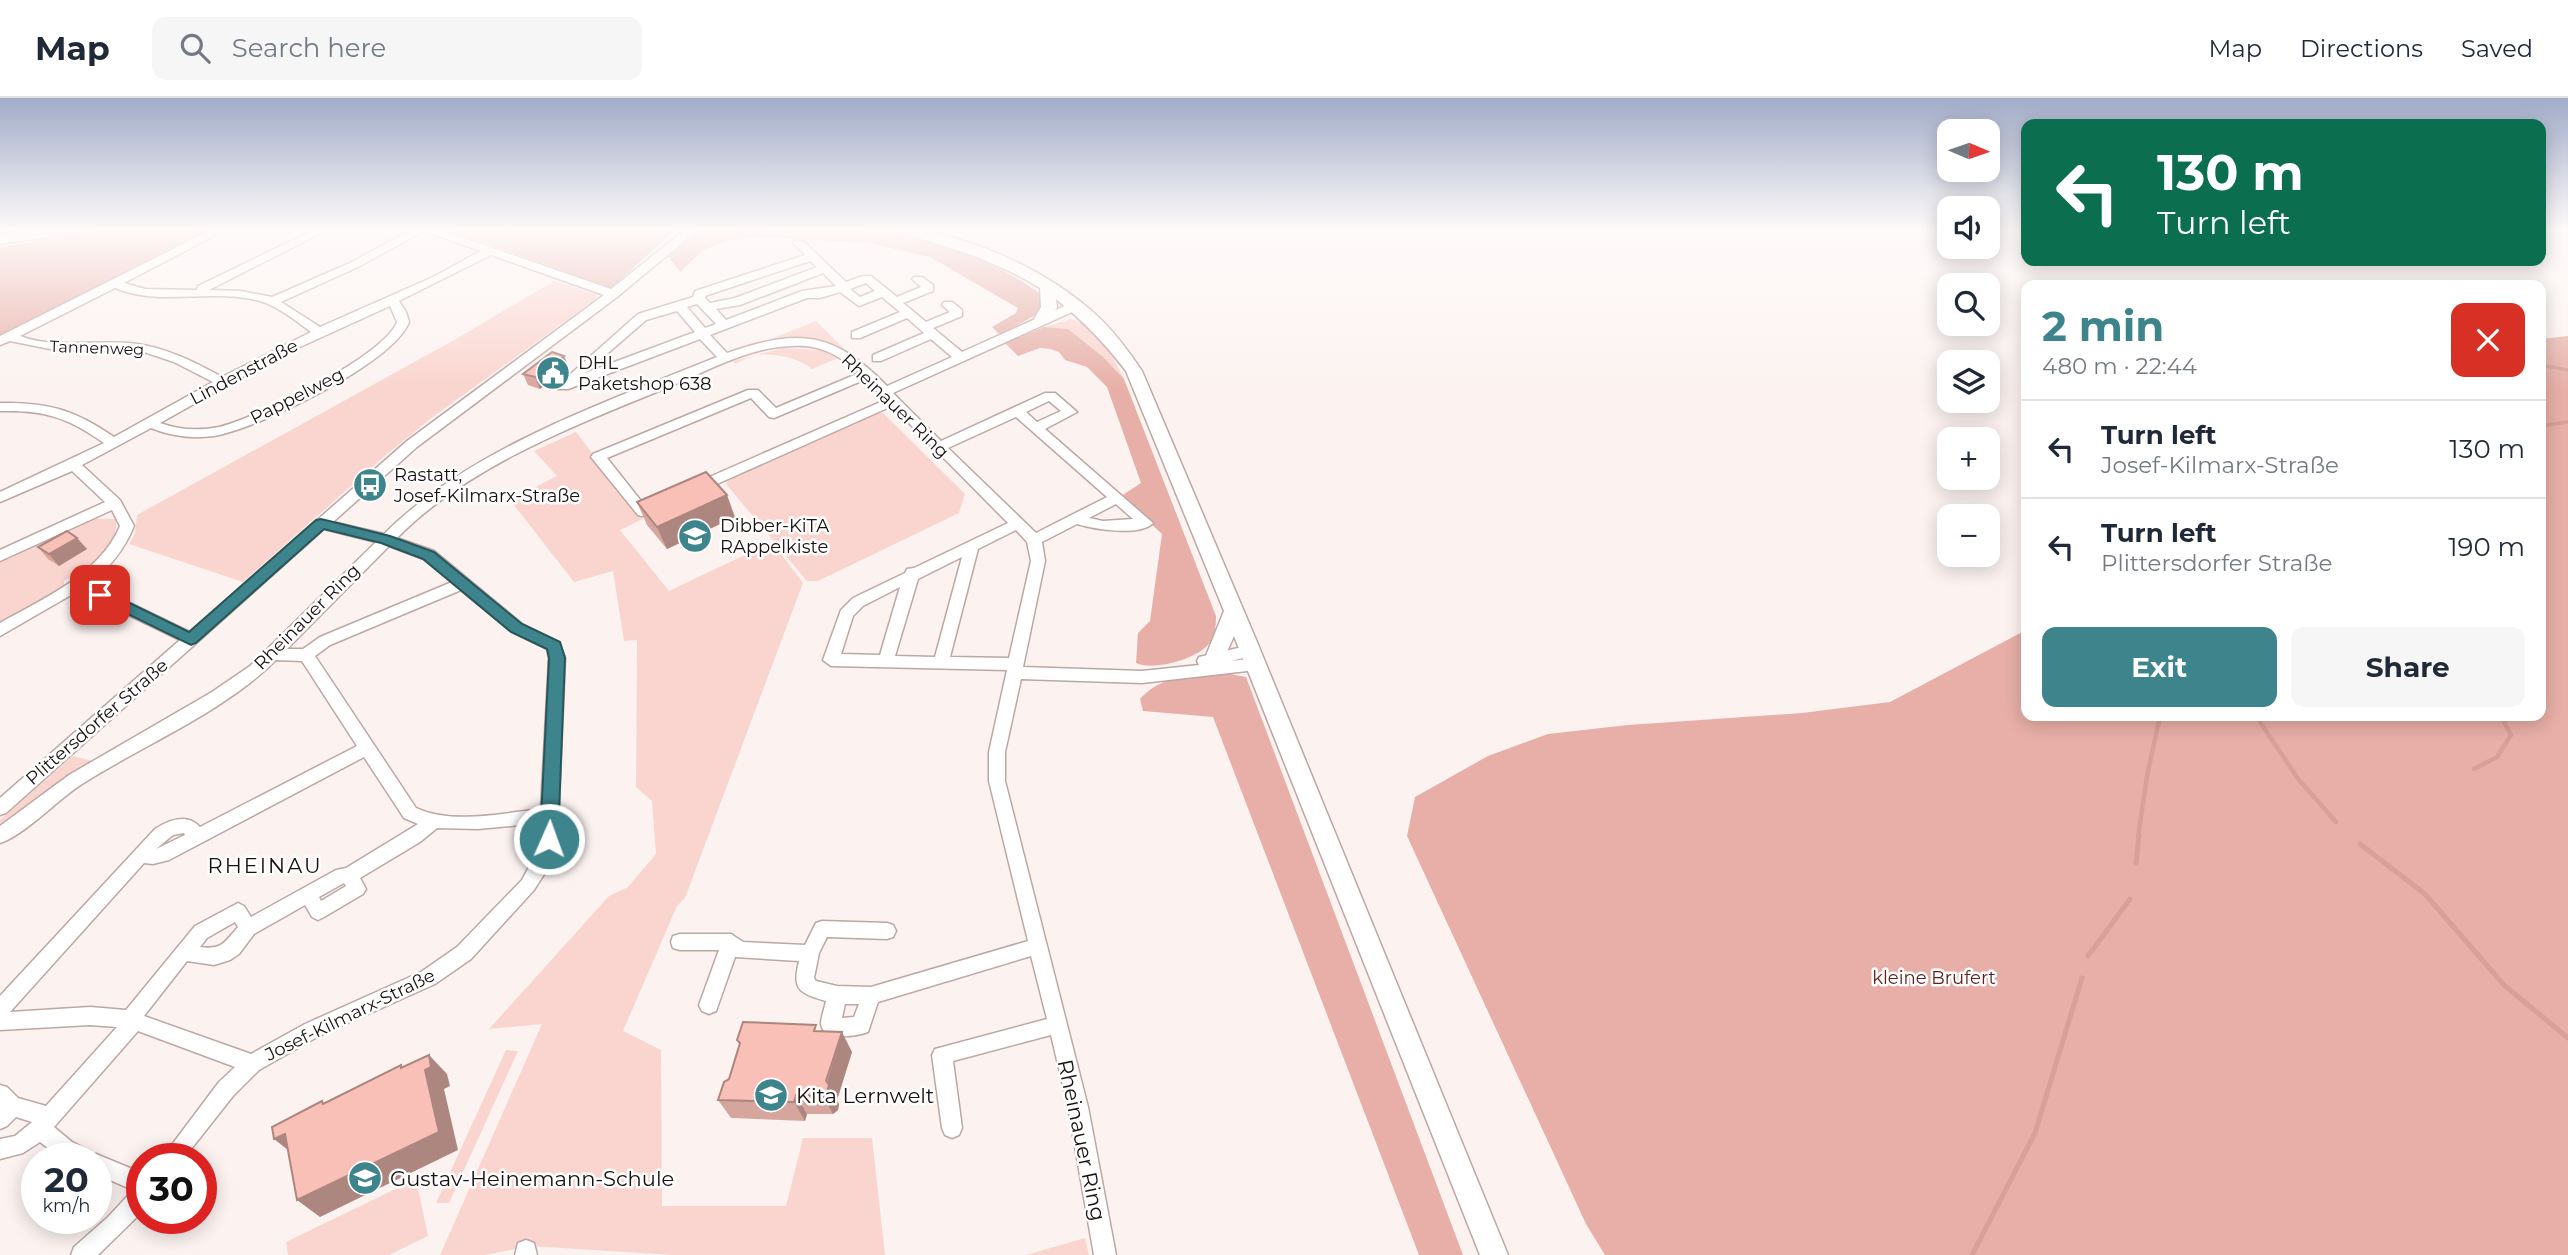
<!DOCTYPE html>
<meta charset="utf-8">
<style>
body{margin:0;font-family:Montserrat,sans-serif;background:#f6f6f7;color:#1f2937;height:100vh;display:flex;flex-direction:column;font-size:26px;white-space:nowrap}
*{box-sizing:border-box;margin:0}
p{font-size:23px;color:#747a83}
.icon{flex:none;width:38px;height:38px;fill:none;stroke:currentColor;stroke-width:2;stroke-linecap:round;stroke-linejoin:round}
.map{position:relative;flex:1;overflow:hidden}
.side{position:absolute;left:2021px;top:182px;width:525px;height:441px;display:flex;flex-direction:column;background:#fff;border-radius:14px;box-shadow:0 4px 18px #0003}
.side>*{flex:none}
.top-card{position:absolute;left:2021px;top:21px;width:525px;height:147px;border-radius:14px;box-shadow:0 4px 18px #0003;background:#0b6e4f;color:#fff;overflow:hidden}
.needle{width:46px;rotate:92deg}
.buttons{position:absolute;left:1937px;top:21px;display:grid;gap:14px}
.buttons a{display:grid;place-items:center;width:63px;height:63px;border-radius:14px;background:#fff;box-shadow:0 4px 18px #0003;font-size:35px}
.speed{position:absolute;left:21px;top:1045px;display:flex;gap:14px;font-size:35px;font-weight:700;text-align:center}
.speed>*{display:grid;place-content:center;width:91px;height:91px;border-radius:50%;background:#fff;box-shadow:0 4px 18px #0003;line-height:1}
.speed small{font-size:18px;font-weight:400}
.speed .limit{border:10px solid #d22;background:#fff;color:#111}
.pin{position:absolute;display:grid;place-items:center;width:60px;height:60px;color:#fff;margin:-30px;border-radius:14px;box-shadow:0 4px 10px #0006}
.me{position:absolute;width:77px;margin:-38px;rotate:2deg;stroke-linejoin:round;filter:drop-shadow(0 0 5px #0008)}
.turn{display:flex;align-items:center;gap:24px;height:147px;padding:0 21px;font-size:32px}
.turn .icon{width:91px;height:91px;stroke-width:2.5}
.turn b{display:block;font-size:49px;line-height:60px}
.round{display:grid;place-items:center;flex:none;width:74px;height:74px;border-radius:14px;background:#f6f6f7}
.headline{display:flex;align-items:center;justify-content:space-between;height:119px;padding:0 21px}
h1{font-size:42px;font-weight:700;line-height:52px;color:#3d848c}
.primary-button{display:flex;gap:14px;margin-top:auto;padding:14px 21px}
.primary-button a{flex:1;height:80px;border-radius:14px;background:#3d848c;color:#fff;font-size:28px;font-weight:700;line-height:80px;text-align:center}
.primary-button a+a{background:#f6f6f7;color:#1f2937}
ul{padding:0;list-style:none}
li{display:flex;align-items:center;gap:21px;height:98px;padding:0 21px;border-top:2px solid #e0e1e3}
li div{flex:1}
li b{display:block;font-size:26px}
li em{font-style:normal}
header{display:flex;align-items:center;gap:42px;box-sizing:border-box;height:98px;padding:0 35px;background:#fff;border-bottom:2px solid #e0e1e3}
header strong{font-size:33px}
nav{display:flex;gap:38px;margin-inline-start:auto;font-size:24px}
.search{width:490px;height:63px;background:#f6f6f7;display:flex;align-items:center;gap:18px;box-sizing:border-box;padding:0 24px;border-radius:14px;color:#747a83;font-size:26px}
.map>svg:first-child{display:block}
.green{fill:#fad4ce}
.forest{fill:#e7afa7}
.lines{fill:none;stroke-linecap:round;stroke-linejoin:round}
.stream-far2{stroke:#d7a098;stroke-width:3.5}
.stream-far1{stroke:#d7a098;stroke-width:4.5}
.stream{stroke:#d7a098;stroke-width:5}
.minor-casing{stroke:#bda7a4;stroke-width:3}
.major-casing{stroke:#bda7a4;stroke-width:3}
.minor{fill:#fff;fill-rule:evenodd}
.major{fill:#fff;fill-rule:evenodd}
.wall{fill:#d6a59d}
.shaded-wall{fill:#ae8680}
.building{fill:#f9c0b7;stroke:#ae8680;stroke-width:2}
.route{fill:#3d848c;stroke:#28565b;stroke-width:2}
.labels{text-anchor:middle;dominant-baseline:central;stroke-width:5;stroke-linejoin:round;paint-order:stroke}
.far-street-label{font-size:16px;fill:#18110f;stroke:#fff}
.poi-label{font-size:18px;fill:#18110f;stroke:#fff;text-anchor:start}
.street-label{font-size:18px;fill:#18110f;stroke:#fff}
.park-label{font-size:18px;fill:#601e19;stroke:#fff}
.quarter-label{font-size:21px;letter-spacing:2px;fill:#18110f;stroke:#fff}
.near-poi-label{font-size:21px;fill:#18110f;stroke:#fff;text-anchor:start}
.near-street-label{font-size:21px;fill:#18110f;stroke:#fff}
</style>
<header>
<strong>Map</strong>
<div class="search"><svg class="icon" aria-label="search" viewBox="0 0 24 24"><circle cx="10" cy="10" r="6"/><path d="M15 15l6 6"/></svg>Search here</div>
<nav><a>Map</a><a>Directions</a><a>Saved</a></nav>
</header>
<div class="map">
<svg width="2568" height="1157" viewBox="0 0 2568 1157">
<rect width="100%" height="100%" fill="#fcf3f1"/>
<g class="green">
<path d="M554 183 596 196V201L434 318 387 356 243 484 129 446 135 436 137 417 456 241Z"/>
<path d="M1071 221C1097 228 1113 258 1124 281 1106 263 1070 230 1044 229Z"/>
<path d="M816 223 844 251 810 241 766 243Z"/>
<path d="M783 250 820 252 838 260 812 271C799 260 774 255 757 257 750 258 742 263 735 266L733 263Z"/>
<path d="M874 315H883L965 396 959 415 818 483H807L726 386 729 382Z"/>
<path d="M576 334 643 421 620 432 669 493 772 444 803 485 685 800 677 808 623 933 661 952 662 1108H786L803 1040H872L885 1157H673L530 1148 485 1157H440L542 926 489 931 609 798 628 789 656 756 652 703 636 689 637 542 624 543 613 473 574 484 510 402 557 378 534 353Z"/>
<path d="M95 418 98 421H116C119 454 88 468 64 483V489L0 527V462Z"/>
<path d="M73 658 93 663 0 732V722Z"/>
<path d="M506 952 518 953 449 1105H436Z"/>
<path d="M416 1081 428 1138 389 1157H288L286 1144Z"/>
<path d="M1085 1140 1089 1157H1026Z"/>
</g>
<g class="forest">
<path d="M107 131H215L0 239V149Z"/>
<path d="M446 131H676L611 190Z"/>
<path d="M703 131C830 131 933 118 1042 197L1043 209 1037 216 1000 237 992 229 1016 215 1018 210 930 159 869 145 757 139 730 142 703 152 680 174 668 158Z"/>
<path d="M1044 229 1068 231 1103 259 1124 281 1216 518C1216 529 1215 541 1206 549 1192 562 1153 573 1136 565L1138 535 1150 523 1162 436 1121 398 1141 385 1107 289 1087 269 1065 262 1059 254 1050 251 1040 250 1018 258 1005 245Z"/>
<path d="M2568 238V1157H1605L1586 1126 1407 738 1415 699 1488 658 1548 636 1628 627 1802 615 1890 604 2026 532V618H2541V241Z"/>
<path d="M1230 576 1246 579 1463 1157H1419L1213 619 1143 613 1140 601C1165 574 1195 578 1230 576Z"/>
</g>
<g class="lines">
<g class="stream-far2">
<path d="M2541 267 2568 272"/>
<path d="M2541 328 2568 324"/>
</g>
<g class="stream-far1">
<path d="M2256 618 2299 682 2336 724"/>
<path d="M2474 671 2497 659 2511 637 2501 618"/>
<path d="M2138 739 2147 678 2160 618"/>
</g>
<g class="stream">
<path d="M2360 746 2425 796 2504 887 2568 940"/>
<path d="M2136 765 2139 737"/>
<path d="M2088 858 2130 801"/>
<path d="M1972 1157 2035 1035 2082 880"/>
</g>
<g class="minor-casing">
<g id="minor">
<path d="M213 131H227L124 185 145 191 197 192 198 188 316 131H329L209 192 241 193 272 199 350 165 412 131H438L611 191 686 131H699L617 199 417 349 333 424 384 436C470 350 606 304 717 259L700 241 568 291H558L557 288 638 216 693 199 695 193 805 157 793 145 795 143H803L846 184 863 178H871L897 199 921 189 912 181 914 179H922L933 187V193L903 205 926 224 950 214 942 207 944 204H952L962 212V218L933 230 962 254 1073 204H1081V210L893 295 941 343 1045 295H1055L1077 314 1045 331 1153 425C1140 439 1094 431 1077 426L1042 444 1045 463 1023 569 1142 573 1199 567 1197 563 1199 559 1251 547 1259 553 1256 557 1231 563 1256 560 1264 566 1256 572 1142 585 1021 581 1005 654V683L1088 1009 1116 1157H1094L1068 1009 1051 937 953 963 962 1030 959 1037 952 1040 945 1037 942 1030 932 957 935 951 1047 921 1031 858 878 904 868 934C857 938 823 944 821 926 821 919 825 909 826 903 799 895 792 892 799 863L735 859 716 913 709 916 702 913 699 907 719 852H680L673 850 671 844 673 838 680 836H731L743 844 805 847 816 825 822 823 887 825 893 827 896 833 893 839 887 841 827 839 819 855 814 880 816 883 837 888 871 889 1028 843 989 683V654L1007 572 831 568 823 562 841 512 853 500 905 475 907 471 914 470 1008 425 892 308 699 394H689L687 391 689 388 885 302 866 281 774 320 769 319 751 300 607 360 645 408 657 403 662 405 664 408C659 415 646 420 638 417L591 359 593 356 748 292H758L776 310 859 275C839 257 820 246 792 248 749 249 710 272 671 288 577 327 470 366 397 440L434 453 522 526 559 544 565 560 557 750 550 767 534 792 471 861 435 886 319 938 259 972 233 998 184 1060H162L219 984 235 969 138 933 54 1029 72 1044 90 1053 92 1057 96 1056 142 1075V1114L98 1157H71L74 1149 108 1119 133 1092 96 1076V1060H61L40 1044 23 1055 0 1061V1041L15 1038 32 1024 16 1019 7 1028 0 1031V987L7 989 18 1000 46 1008 117 929 90 927 0 932V898L155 731C169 722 187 715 200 729L357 648 302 563 276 562C224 614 145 646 82 686 58 701 25 737 0 745V728L69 677 212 594 250 568 376 444 324 431 6 715 0 717V700L180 542 78 493 0 538V525C44 500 99 477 120 428L112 412 0 463V452L105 404 72 373 0 404V394L104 345C67 319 45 312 0 313V305C48 304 75 312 114 339L213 284 174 264 144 254 55 252 10 243 0 247V238ZM424 133 481 153 433 179 320 229 281 204 358 169ZM491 157 604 197 407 343 190 534 89 485C110 470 124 452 134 428L120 402 82 367 151 330C171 338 192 341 214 338 257 331 394 265 409 224L406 214 399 203ZM810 163 817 169 735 200 710 205 705 200V198ZM823 175 836 188 802 193 726 222 716 211 740 207ZM866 185 875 193 860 199 850 191ZM115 190C161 209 212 190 260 203 279 209 295 222 311 234L222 279C193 263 163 248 129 245 93 242 55 251 20 238ZM840 194 859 208 882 199 900 214 852 234V240H860L907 220 924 235 873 257V263H881L931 241 952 259 887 288C833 233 799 230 727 255L710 237 807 200H820ZM697 206 716 226 705 230 687 209ZM390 208 397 224C384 259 256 320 219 329 199 333 179 332 160 325L278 259ZM677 213 695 234 585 275 646 222ZM1049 303 1061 313 1037 324 1026 314ZM1016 319 1107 399 1036 435 948 350ZM1116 406 1133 421 1103 423 1089 420ZM1016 432 1027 444 1031 463 1009 560 950 559 978 451ZM389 448 424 461 452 484 320 539 303 551H287ZM962 459 935 559 895 558 918 481ZM900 489 880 557 841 556 853 518 863 508ZM461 492 512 534 547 551 549 560 541 711C502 715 454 727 416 710L315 558 330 547ZM364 659 404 720 418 726 346 770 336 772 251 819 244 808 238 805 195 828 126 912 90 909 10 914 144 765 153 766 169 762ZM541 725 539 750 522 782 457 849 421 874 305 926 251 956 144 918 187 863 214 867 230 862 239 856 254 836 305 807 312 819 318 822 324 819 363 796 366 791 360 780 420 744 437 730 478 731ZM184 735 185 737 156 751 173 737ZM344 785 346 788 321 803 319 799ZM235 824 238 829C224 845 222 852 200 849L207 840ZM845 906H859L854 919 842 920Z"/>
<path d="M526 1142 534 1145 537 1157H515L518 1145Z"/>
</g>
</g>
<g class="major-casing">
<g id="major">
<path d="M41 131H79L72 135 0 146V136Z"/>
<path d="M893 131C960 131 1045 171 1094 215 1113 232 1128 252 1142 273L1257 544 1508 1157H1480L1234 538 1222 565 1215 568 1208 565 1205 560 1224 513 1126 273C1105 245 1083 223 1056 201L1057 209 1048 224H1036L1034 221 1041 209 1040 190C995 162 945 147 895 134Z"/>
</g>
</g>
<use href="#minor" class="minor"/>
<use href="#major" class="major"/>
</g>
<g class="wall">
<path d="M569 269 540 291 528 287 523 276Z"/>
<path d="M637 404 735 419 667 451 647 427Z"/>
<path d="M77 440 87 451 59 468 48 461 38 449Z"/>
<path d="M820 933 852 954 837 1002 839 1006 838 1012 833 1016H807L805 1023 731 1020 718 1002 729 981 740 947 737 942Z"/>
</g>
<g class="shaded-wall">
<path d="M564 258 569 269 540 291 535 279Z"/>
<path d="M727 397 735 419 667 451 657 429Z"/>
<path d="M77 440 87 451 59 468 49 456Z"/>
<path d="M842 934 852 954 837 1002 839 1006 838 1012 833 1016 823 998Z"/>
<path d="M429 957 447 976 450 988 444 991 458 1052 320 1119 297 1102 425 972Z"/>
<path d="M796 997 807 1016 805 1023 794 1004Z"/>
<path d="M285 1036 297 1059 274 1041Z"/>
</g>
<g class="building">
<path d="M552 254 564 258 535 279 523 276Z"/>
<path d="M706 374 727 397 657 429 637 404Z"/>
<path d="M67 433 77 440 49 456 38 449Z"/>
<path d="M743 924 816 927 814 933 842 934 826 983 829 987 827 994 823 998 796 997 794 1004 718 1002 724 984 729 981 740 945 737 942Z"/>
<path d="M429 957 431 969 425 972 439 1034 297 1102 285 1036 274 1041 272 1029 322 1003 323 1006 401 967V970Z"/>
</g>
<linearGradient id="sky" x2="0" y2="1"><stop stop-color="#a1acc8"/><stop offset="0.45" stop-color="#fefaf9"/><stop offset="1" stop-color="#fefaf9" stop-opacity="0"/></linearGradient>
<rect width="2568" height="293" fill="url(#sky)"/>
<path class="route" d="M321 421 390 438 434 454 522 526 560 544 565 560 558 741 555 746 549 749 543 746 540 741 549 560 547 551 511 534 423 461 381 445 324 431 196 545 191 547 95 500 92 497 95 493H105L189 534 316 422Z"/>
<defs>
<g id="civic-disc" transform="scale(1.75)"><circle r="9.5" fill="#3d848c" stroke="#fff"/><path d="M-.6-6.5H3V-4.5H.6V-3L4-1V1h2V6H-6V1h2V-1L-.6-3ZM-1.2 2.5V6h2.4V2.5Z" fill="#fff"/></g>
<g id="bus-disc" transform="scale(1.75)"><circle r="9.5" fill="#3d848c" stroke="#fff"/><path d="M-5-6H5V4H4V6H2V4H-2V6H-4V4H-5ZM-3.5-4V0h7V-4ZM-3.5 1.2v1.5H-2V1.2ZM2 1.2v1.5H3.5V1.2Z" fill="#fff"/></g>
<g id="school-disc" transform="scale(1.75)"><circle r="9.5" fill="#3d848c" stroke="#fff"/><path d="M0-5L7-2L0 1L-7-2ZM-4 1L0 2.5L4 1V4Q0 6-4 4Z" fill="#fff"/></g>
</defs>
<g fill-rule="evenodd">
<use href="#civic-disc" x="553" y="275"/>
<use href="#bus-disc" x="370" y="387"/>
<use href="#school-disc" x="695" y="438"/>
<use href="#school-disc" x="771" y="997"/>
<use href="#school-disc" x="365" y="1080"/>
</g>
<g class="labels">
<g class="far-street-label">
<text transform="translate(97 250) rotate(2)">Tannenweg</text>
</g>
<g class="poi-label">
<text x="578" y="265">DHL<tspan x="578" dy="21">Paketshop 638</tspan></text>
<text x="394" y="377">Rastatt,<tspan x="394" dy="21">Josef-Kilmarx-Straße</tspan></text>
<text x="720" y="428">Dibber-KiTA<tspan x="720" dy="21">RAppelkiste</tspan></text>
</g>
<g class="street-label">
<text transform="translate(244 274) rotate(-28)">Lindenstraße</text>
<text transform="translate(297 298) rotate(-27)">Pappelweg</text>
<text transform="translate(895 308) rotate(44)">Rheinauer Ring</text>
<text transform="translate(307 519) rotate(-45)">Rheinauer Ring</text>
<text transform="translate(97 624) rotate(-41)">Plittersdorfer Straße</text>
<text transform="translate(350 917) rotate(-26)">Josef-Kilmarx-Straße</text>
</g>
<g class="park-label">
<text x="1934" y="880">kleine Brufert</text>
</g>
<g class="quarter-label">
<text x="265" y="767">RHEINAU</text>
</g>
<g class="near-poi-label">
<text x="796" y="997">Kita Lernwelt</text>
<text x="390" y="1080">Gustav-Heinemann-Schule</text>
</g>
<g class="near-street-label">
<text transform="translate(1082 1042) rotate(78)">Rheinauer Ring</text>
</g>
</g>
</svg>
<div class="buttons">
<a><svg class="needle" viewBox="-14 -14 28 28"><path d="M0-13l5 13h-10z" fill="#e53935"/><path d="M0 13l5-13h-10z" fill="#747a83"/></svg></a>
<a><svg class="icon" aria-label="sound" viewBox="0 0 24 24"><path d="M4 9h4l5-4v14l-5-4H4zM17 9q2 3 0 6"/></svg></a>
<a><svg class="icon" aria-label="search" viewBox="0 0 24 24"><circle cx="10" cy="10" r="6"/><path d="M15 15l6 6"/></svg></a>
<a><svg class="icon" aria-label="layers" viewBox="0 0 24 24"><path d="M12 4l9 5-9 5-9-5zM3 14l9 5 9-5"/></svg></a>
<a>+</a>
<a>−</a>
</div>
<div class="speed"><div>20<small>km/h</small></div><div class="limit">30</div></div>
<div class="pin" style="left:100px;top:497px;background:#d93025"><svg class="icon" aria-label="arrive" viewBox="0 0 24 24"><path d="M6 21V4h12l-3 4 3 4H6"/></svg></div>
<svg class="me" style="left:549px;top:741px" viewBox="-20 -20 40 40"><circle r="17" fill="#3d848c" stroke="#fff" stroke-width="3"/><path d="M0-11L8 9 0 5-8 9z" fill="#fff"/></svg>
<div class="top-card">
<div class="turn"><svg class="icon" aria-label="left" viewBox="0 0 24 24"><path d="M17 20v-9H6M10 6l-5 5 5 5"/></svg><div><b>130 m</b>Turn left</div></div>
</div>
<section class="side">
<div class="headline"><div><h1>2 min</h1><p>480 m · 22:44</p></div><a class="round" style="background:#d93025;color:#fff"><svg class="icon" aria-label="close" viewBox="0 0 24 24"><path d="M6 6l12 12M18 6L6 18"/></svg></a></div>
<ul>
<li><svg class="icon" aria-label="left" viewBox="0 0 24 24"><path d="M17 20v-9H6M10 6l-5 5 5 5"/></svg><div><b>Turn left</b><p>Josef-Kilmarx-Straße</p></div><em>130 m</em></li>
<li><svg class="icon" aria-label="left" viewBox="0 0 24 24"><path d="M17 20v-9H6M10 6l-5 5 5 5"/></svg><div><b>Turn left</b><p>Plittersdorfer Straße</p></div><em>190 m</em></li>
</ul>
<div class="primary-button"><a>Exit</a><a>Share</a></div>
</section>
</div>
